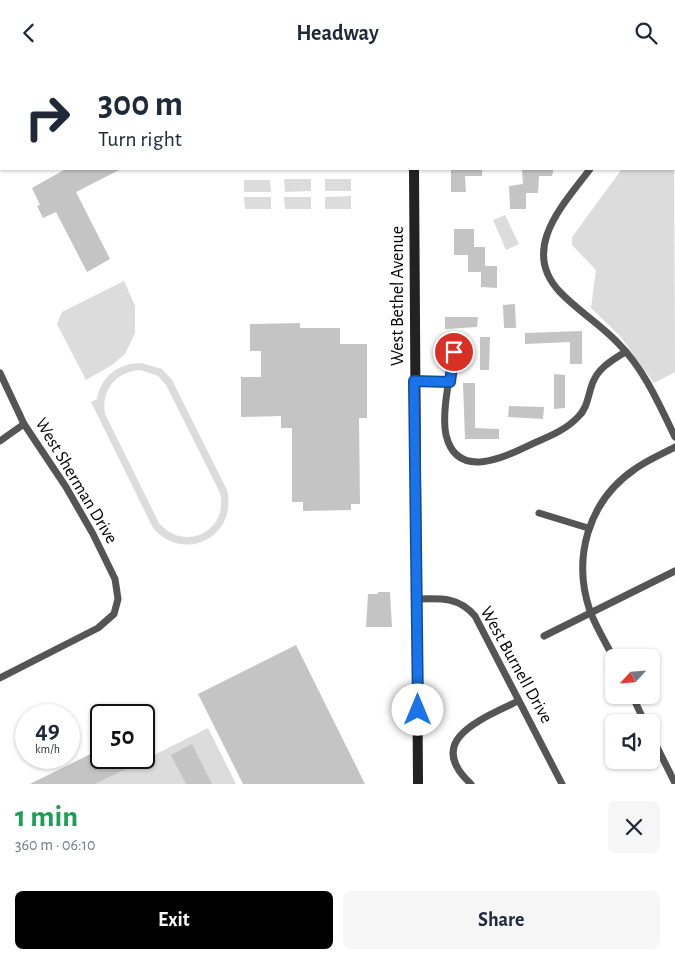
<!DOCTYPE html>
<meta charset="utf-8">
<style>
body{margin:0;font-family:"Alegreya Sans",sans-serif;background:#f6f6f7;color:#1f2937;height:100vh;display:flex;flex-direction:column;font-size:19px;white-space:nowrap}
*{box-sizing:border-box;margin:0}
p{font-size:16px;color:#747a83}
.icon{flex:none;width:28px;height:28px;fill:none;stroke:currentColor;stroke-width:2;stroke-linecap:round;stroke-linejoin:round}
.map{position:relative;height:719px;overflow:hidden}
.details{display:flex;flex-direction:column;background:#fff;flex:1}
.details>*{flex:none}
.guide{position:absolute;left:0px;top:0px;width:675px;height:105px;box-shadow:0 1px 4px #0004;background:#fff;color:#1f2937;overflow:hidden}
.needle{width:32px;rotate:244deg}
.fabs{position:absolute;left:605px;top:584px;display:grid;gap:10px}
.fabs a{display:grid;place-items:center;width:55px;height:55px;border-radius:8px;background:#fff;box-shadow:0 1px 4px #0004;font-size:25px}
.speed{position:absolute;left:15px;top:639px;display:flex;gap:10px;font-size:25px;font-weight:700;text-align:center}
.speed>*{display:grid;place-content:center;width:65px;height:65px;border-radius:50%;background:#fff;box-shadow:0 1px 4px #0004;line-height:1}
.speed small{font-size:12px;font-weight:400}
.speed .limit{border:2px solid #111;border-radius:8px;background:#fff;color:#111}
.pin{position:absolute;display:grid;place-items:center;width:42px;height:42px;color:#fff;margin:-21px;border:2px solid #fff;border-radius:50%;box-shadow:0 1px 5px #0007}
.me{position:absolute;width:55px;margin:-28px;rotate:0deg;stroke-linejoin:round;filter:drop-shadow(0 0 4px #0008)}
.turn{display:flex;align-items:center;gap:18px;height:105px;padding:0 15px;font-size:22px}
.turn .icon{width:65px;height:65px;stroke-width:2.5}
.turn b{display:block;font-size:35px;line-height:42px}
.round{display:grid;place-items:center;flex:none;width:52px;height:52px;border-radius:8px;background:#f6f6f7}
.headline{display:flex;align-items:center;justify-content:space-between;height:85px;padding:0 15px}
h1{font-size:30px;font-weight:700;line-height:38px;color:#1e9e55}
.primary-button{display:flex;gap:10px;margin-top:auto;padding:10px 15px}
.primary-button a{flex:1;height:58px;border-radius:8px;background:#000;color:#fff;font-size:20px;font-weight:700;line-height:58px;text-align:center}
.primary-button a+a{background:#f6f6f7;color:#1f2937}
header{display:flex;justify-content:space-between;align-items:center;height:65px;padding:0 15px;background:#fff;font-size:22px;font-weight:700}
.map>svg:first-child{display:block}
.green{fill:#dcdcdc;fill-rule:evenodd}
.building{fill:#c4c4c4}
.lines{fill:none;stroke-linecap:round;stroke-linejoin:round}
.minor{stroke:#555;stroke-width:7}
.tertiary{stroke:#555;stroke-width:9}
.secondary{stroke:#222;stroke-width:10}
.route-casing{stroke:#114b97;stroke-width:12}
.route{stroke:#1a73e8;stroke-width:9}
.labels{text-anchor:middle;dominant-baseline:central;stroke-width:4.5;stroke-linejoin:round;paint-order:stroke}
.street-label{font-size:18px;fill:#000;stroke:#fff}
</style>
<header><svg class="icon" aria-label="back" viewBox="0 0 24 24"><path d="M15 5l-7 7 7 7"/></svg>Headway<svg class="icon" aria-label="search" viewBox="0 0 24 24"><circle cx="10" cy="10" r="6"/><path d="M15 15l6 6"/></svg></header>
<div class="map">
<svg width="675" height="719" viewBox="0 0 675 719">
<rect width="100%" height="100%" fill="#fff"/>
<g class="green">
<path d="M674 67 675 307 654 318 620 271 591 243 596 205 572 180V172L622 104H674Z"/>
<path d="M284 114H311V126L285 127Z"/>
<rect x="325" y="114" width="26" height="12"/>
<path d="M244 115H270L271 127H244Z"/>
<path d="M351 131V144H325V132Z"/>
<path d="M244 132H271V144H245Z"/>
<path d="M284 132H311V144H285Z"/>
<path d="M505 150 519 179 506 185 493 155Z"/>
<path d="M124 216 135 241V268L125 289 112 300 86 315 57 259 62 247Z"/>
<path d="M141 298 162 304 172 315 227 425C238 472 184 499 153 463L91 337 97 334C101 311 119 298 141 298ZM141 305 158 311 166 320 220 428C229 466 185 488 159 458L105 349C101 325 116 306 141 305Z"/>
<path d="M208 663 236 719H30L101 684V692H144V670L154 690Z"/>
</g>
<g class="building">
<path d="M66 104H121L76 127 110 194 87 207 56 147 43 153 37 141 40 140 32 123Z"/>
<path d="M451 104H482V111H465L466 127H451Z"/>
<path d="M522 104H553V107L552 111H539L538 128H526V144H510L509 121 523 119Z"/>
<path d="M454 164H474V182H485V201H497V223L481 222V207H468V190H454Z"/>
<path d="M515 239 516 263H504L503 240Z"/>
<path d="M445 252H478L477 262 445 264Z"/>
<path d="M300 258V263H340V279H367V353H359L360 439H351V445L303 446V437H292V363H281V351L241 352V312H261V286H250V259Z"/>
<path d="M582 266V299H570V277L525 279V268Z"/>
<path d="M480 272H490L489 305H480Z"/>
<path d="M554 309 565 310V343L554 344Z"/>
<path d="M463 318H475V363L499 364V374H465Z"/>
<path d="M509 341 544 342 543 354 508 352Z"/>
<path d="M378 527H390L392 562H366L368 529H378Z"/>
<path d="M296 580 365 719H243L198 629Z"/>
<path d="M144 670 154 690 95 719H30L101 684V692H144Z"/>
<path d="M192 679 212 719H186L171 690Z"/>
</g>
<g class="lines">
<g class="minor">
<path d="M69 0 70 1"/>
<path d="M590 104C564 139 519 184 560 227 578 246 600 259 618 278 644 304 659 339 675 372"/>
<path d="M454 283C451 307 441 347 446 370 457 416 505 392 532 379 548 372 566 365 578 352 588 343 588 329 593 317 599 302 613 295 625 287"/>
<path d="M0 308 24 359 66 422 93 469 115 514 118 534 114 549 98 563 0 613"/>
<path d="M414 317H450"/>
<path d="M0 376 24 359"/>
<path d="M539 448 588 463"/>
<path d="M418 534C441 533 459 532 475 551L562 719"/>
<path d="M544 571 675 506"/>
<path d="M614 594C606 578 596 562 590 546 572 493 588 436 635 404 647 395 662 389 675 382"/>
<path d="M632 630 645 658"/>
<path d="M651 670 675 718"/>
<path d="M471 719C422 674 485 653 518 636"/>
</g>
<g class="tertiary">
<path d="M138 1 141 0"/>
<path d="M0 70H1"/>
</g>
<g class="secondary">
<path d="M413 0V1"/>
<path d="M662 1 663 0"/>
<path d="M673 1V0"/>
<path d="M414 104 418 719"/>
</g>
</g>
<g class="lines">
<g class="route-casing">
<path id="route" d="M418 645 414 316 450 317 454 287"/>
</g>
<use href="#route" class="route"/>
</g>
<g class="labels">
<g class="street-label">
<text transform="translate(398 231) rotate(-90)">West Bethel Avenue</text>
<text transform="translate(76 416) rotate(59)">West Sherman Drive</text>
<text transform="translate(516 600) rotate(61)">West Burnell Drive</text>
</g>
</g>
</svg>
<div class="fabs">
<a><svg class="needle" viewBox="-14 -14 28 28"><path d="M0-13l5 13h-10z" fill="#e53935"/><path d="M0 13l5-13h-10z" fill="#747a83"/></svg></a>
<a><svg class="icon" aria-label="sound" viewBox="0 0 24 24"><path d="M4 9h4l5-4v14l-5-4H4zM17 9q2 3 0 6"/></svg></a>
</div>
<div class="speed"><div>49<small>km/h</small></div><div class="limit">50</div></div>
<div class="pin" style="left:454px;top:287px;background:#d93025"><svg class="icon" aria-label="arrive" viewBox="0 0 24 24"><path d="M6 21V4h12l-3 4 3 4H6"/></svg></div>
<svg class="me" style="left:418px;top:645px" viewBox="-20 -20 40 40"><circle r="19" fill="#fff"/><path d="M0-13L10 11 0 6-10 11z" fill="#1a73e8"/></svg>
<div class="guide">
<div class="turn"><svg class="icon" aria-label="right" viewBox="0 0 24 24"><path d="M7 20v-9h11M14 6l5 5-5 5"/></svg><div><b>300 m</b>Turn right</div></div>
</div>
</div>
<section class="details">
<div class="headline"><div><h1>1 min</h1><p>360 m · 06:10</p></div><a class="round"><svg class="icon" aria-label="close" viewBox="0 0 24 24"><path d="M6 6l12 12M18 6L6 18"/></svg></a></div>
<div class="primary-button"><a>Exit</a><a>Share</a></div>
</section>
